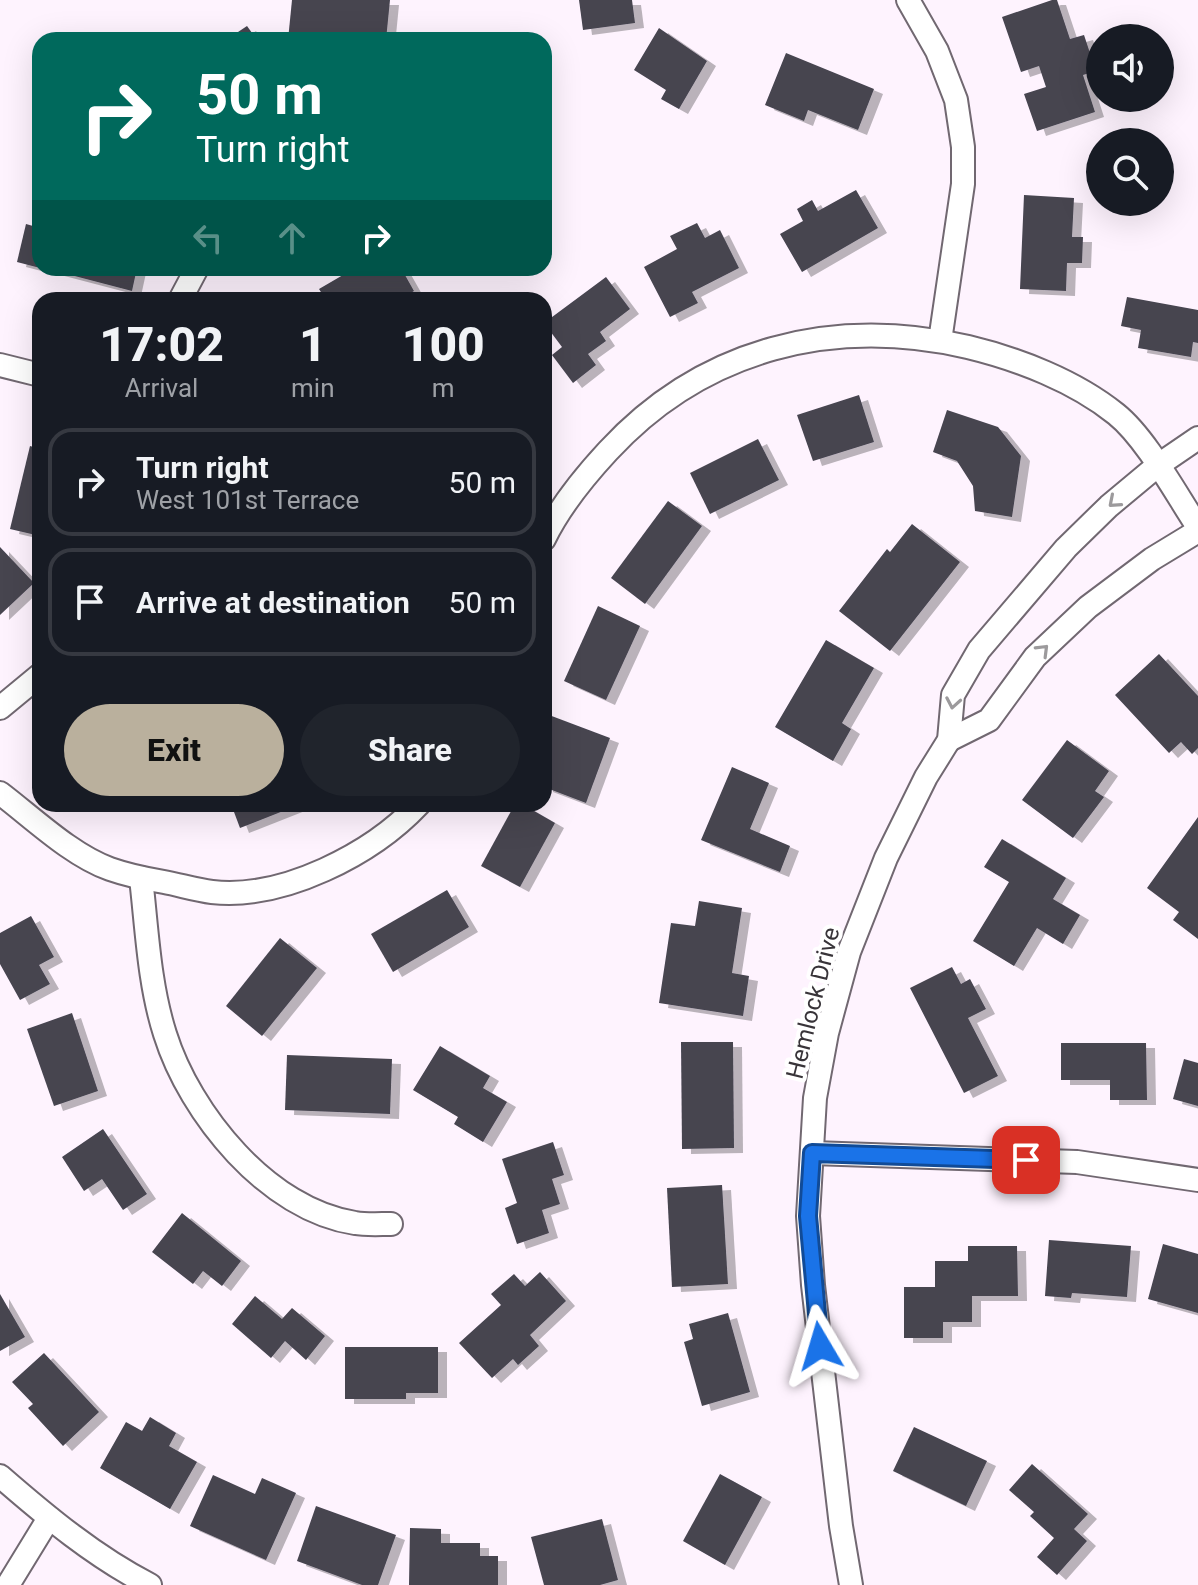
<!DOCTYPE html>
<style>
body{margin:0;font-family:Roboto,sans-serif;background:#20242c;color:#f1f3f6;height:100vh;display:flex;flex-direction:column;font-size:30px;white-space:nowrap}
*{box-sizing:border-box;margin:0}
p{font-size:26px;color:#9ea1a6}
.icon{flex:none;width:44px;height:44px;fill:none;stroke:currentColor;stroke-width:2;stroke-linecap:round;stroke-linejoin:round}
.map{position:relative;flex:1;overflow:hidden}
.drawer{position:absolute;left:32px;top:292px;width:520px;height:520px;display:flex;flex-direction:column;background:#171b24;border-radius:24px;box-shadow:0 8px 32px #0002}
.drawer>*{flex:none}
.banner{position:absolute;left:32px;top:32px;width:520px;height:244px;border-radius:24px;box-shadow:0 8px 32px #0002;background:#00695c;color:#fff;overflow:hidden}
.buttons{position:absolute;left:1086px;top:24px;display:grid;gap:16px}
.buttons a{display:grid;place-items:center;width:88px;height:88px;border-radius:50%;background:#171b24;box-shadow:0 8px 32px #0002;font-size:40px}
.pin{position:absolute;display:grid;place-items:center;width:68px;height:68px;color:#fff;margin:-34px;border-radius:16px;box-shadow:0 4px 12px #0006}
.me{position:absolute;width:88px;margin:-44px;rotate:353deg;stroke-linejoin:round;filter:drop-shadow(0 0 6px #0008)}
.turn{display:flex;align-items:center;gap:28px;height:168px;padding:0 32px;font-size:36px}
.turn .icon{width:104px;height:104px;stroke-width:2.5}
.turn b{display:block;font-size:56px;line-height:68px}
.lanes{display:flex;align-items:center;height:76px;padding:0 32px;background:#0003;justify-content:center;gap:40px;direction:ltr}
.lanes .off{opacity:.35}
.eta{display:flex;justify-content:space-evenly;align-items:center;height:136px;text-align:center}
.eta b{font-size:48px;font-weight:800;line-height:56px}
.cta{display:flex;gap:16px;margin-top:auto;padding:16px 32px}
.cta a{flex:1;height:92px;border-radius:48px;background:#bab09d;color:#111;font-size:32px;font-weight:800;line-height:92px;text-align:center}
.cta a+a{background:#20242c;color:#f1f3f6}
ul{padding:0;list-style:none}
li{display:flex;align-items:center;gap:24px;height:108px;margin:0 16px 12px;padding:0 16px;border:4px solid #363941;border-radius:24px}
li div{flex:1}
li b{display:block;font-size:30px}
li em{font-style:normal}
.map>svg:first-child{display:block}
.building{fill:#464450;filter:url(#shadow)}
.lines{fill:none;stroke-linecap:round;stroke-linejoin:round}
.street-casing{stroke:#716871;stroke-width:26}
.street{stroke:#fff;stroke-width:22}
.oneway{stroke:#9c9a9c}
.route-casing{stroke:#114b97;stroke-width:20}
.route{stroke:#1a73e8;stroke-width:14}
.labels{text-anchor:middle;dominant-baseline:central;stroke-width:8;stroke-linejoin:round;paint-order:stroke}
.street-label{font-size:24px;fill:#383439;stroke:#fff}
</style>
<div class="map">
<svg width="1198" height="1585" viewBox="0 0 1198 1585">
<defs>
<filter id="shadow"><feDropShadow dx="9" dy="5" stdDeviation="0" flood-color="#0004"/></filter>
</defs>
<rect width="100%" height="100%" fill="#fef3fe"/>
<g class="building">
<path d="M292 0H390L386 40H288Z"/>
<path d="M579 0H632L635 23 583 30Z"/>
<path d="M1052 0H1057L1070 39 1084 35 1096 71 1083 75 1095 112 1037 131 1024 94 1046 87 1039 66 1021 72 1002 17Z"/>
<path d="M247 26 257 40H226Z"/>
<path d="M659 28 707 61 679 109 661 99 666 90 634 70Z"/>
<path d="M786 53 874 89 858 130 808 110 804 121 765 105Z"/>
<path d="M856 190 878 228 802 272 780 234 803 221 797 209 812 200 818 211Z"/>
<path d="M1024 195 1074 198 1072 237H1083L1082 263H1067L1066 291 1020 289Z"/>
<path d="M697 223 705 238 720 230 739 268 692 292 698 303 670 317 644 267 677 249 670 236Z"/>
<path d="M26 224 40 228V268L17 262Z"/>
<path d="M44 268H137L132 291Z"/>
<path d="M355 268H401L414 291 402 298 404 300H326L319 289Z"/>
<path d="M606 277 630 309 600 332 606 341 588 354 596 365 573 383 552 355 562 347 544 323Z"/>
<path d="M1127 297 1198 310V343L1193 342 1191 357 1138 348 1141 330 1121 326Z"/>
<path d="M859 395 874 442 813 461 797 415Z"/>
<path d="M947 410 998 427 1021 456 1012 517 975 511 973 486 957 461 933 452Z"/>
<path d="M758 439 779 480 710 514 690 473Z"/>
<path d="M30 446 40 449V536L10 529Z"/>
<path d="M668 501 702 526 645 604 611 578Z"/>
<path d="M912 524 960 562 890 651 839 611 887 549 890 552Z"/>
<path d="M0 547 34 583 0 615Z"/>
<path d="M598 606 640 626 606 700 564 681Z"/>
<path d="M826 640 874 668 842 723 851 729 833 761 775 727Z"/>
<path d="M1159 654 1198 696V748L1192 754 1181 742 1169 753 1115 695Z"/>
<path d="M549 715 610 738 586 803 544 787V727Z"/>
<path d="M1067 740 1109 771 1095 791 1104 797 1073 838 1022 800Z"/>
<path d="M732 767 769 783 750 829 790 846 780 872 701 840Z"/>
<path d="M231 804H301L240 828Z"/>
<path d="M515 804H522L555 823 520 887 481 866Z"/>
<path d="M1198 817V939L1173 920 1179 912 1147 888Z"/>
<path d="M1002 839 1066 878 1053 899 1080 915 1063 944 1037 928 1014 966 973 941 1009 882 984 867Z"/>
<path d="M447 890 469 927 393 972 371 934Z"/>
<path d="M699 901 742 908 732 973 749 976 743 1016 659 1003 671 923 695 926Z"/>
<path d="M31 916 54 957 39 965 50 984 20 1000 0 964V933Z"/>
<path d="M280 938 317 968 262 1036 226 1006Z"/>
<path d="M952 967 961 984 970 979 986 1009 968 1018 998 1076 964 1093 910 988Z"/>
<path d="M72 1013 98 1091 54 1106 27 1029Z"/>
<path d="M681 1042H733L734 1148 682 1149Z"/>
<path d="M1061 1043H1146L1147 1100H1110V1080H1061Z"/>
<path d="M440 1046 490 1076 483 1088 507 1102 483 1142 454 1124 458 1117 413 1090Z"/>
<path d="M287 1055 392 1059 390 1114 285 1110Z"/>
<path d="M1184 1059 1198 1063V1106L1173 1099Z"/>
<path d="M103 1129 147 1194 123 1210 102 1179 84 1191 62 1157Z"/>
<path d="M553 1142 564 1175 552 1179 560 1204 542 1210 549 1233 517 1244 505 1208 517 1203 502 1159Z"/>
<path d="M722 1185 728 1284 672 1287 667 1188Z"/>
<path d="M182 1213 241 1261 222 1286 203 1271 193 1284 152 1252Z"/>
<path d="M1049 1240 1131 1246 1127 1297 1072 1293 1071 1298 1045 1296Z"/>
<path d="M1163 1244 1198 1254V1313L1148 1299Z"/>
<path d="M968 1246H1017L1018 1296H972V1322H943V1338H904V1287H935V1261H968Z"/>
<path d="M540 1272 566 1301 530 1335 539 1346 518 1365 513 1359 492 1378 459 1343 501 1305 491 1294 514 1274 525 1286Z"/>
<path d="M0 1294 25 1337 0 1351Z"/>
<path d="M255 1296 282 1319 292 1308 325 1336 306 1360 285 1341 271 1358 232 1324Z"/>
<path d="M728 1313 750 1392 702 1406 684 1342 693 1339 689 1324Z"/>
<path d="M345 1347H438V1393H406V1399H345Z"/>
<path d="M44 1353 99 1412 63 1446 28 1408 33 1404 12 1382Z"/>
<path d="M150 1417 176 1433 169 1446 197 1462 170 1509 100 1468 126 1422 142 1431Z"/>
<path d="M914 1427 987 1461 966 1506 893 1471Z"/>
<path d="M1032 1464 1088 1514 1074 1529 1087 1541 1057 1575 1037 1557 1054 1538 1030 1516 1034 1512 1009 1490Z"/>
<path d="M720 1474 762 1497 725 1565 683 1541Z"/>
<path d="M213 1475 255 1494 262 1478 296 1493 266 1560 190 1526Z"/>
<path d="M316 1506 396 1535 378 1585H362L297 1561Z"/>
<path d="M602 1519 618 1580 600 1585H544L531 1537Z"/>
<path d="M410 1528 441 1529V1543H480V1556H498V1585H409Z"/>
</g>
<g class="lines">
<g class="street-casing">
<g id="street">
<path d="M908 0 937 51 956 100 963 147V184L940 341"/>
<path d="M180 300 197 268"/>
<path d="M0 365 40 375"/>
<path d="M544 539C560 506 583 478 608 451 703 348 833 316 968 347 1018 359 1075 381 1116 414 1146 438 1176 494 1198 527"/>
<path d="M0 708 40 675"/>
<path d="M949 740 989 720 1035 657 1088 607 1152 559 1198 531"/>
<path d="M0 793C33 818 71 855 110 869 127 875 146 879 164 882 180 885 196 890 212 892 283 900 372 854 419 804"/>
<path d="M141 878C147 930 149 984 165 1034 190 1114 268 1210 355 1223 366 1225 380 1224 391 1224"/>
<path d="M812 1153 1077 1162 1198 1180"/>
<path d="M0 1476C46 1516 95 1557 150 1585"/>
<path d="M8 1585 49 1518"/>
<path d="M851 1585 841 1526 813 1285 808 1216 815 1098 827 1033 849 952 886 858 926 777 949 740 953 695 979 650 1066 548 1109 506 1157 466 1198 438"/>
</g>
</g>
<use href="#street" class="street"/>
</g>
<defs><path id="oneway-chevron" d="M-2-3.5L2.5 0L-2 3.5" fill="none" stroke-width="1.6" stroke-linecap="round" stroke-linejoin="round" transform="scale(2)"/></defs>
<g class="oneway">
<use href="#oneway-chevron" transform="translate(1114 502) rotate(139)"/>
<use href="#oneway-chevron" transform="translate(1043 650) rotate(-45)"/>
<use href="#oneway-chevron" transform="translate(953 703) rotate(100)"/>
</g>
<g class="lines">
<g class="route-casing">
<path id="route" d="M820 1346 808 1216 812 1153 1026 1160"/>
</g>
<use href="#route" class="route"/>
</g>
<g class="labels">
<g class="street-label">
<text transform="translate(813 1003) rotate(-76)">Hemlock Drive</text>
</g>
</g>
</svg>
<div class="buttons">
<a><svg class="icon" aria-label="sound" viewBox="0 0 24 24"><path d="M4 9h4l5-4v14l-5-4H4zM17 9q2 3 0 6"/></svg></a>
<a><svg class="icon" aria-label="search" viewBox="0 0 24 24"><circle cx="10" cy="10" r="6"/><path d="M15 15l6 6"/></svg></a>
</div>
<div class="pin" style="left:1026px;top:1160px;background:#d93025"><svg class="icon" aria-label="arrive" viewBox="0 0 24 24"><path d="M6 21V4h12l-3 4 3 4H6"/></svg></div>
<svg class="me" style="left:820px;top:1346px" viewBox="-20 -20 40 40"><path d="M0-17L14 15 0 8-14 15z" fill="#1a73e8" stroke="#fff" stroke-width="4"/></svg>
<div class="banner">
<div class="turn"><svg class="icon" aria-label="right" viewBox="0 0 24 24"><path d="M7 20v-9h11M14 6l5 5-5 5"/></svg><div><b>50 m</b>Turn right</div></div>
<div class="lanes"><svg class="icon off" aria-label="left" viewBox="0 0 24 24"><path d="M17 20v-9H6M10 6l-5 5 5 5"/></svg><svg class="icon off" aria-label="ahead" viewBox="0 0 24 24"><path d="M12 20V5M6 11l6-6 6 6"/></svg><svg class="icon" aria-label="right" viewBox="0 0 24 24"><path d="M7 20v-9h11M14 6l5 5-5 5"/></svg></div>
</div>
<section class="drawer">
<div class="eta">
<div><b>17:02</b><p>Arrival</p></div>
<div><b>1</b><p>min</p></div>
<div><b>100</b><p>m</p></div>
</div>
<ul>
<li><svg class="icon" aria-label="right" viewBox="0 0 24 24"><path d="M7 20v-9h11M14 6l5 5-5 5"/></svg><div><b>Turn right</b><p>West 101st Terrace</p></div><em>50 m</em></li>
<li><svg class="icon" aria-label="arrive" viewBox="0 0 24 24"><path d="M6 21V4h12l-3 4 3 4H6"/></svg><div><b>Arrive at destination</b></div><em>50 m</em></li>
</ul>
<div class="cta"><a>Exit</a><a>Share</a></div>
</section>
</div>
